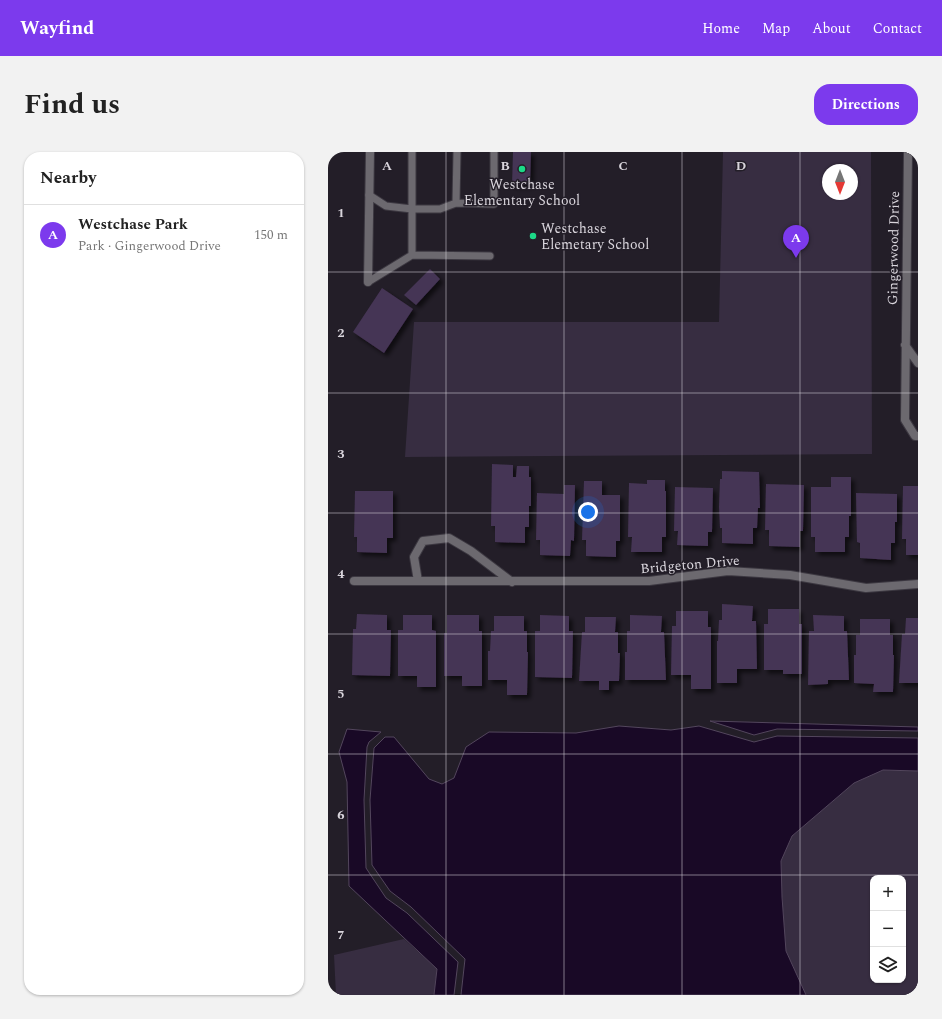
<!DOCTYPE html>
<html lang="en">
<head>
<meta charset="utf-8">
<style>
	body { margin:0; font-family:Spectral,serif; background:#f2f2f2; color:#222 }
	.controls { position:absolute; right:12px; bottom:12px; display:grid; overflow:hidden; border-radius:8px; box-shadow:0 1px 3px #0004 }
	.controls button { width:36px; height:36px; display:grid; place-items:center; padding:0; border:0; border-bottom:1px solid #e0e0e0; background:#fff; color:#222; font:20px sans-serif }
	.compass { position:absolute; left:494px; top:12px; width:36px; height:36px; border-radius:50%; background:#fff; box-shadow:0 1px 3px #0004; rotate:180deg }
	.you { position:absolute; left:260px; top:360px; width:14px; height:14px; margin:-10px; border:3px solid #fff; border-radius:50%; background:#1a73e8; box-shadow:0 0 0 6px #1a73e833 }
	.badge { display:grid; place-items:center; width:26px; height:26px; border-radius:50%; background:#7c3aed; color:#fff; font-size:13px; font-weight:700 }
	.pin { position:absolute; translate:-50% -33px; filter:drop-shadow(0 1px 2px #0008) }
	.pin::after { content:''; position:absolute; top:21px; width:14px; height:12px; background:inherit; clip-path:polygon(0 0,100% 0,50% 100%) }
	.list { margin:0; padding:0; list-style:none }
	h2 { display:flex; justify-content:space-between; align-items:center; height:52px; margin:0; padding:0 16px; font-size:17px }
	h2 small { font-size:13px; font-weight:400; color:#767676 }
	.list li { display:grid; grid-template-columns:26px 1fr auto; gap:12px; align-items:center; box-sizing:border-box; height:60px; padding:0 16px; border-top:1px solid #e0e0e0 }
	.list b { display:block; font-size:15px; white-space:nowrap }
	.list p { margin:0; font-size:13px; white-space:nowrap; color:#767676 }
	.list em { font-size:13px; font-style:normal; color:#767676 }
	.icon { flex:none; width:22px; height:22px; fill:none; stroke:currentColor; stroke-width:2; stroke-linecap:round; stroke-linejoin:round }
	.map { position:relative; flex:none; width:590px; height:843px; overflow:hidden; border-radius:16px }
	header { display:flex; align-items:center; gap:24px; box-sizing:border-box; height:56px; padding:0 20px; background:#7c3aed; color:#fff }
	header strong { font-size:19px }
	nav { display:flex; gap:22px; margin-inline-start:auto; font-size:14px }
	.intro { display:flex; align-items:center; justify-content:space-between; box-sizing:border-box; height:96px; padding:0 24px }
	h1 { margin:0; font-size:28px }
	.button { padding:10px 18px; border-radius:16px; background:#7c3aed; color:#fff; font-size:14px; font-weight:700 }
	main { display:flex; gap:24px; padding:0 24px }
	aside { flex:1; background:#fff; border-radius:16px; box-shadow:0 1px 3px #0004 }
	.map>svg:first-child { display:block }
	.green { fill:#372d41; fill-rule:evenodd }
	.water { fill:#190926; stroke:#53465d }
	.building { fill:#453454; filter:url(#shadow) }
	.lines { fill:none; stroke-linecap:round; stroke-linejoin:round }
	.service-casing { stroke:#3c3841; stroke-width:9 }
	.minor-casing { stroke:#3c3841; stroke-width:10 }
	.service { stroke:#6c696f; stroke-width:7 }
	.minor { stroke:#6c696f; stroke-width:8 }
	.grid { fill:none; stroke:#d9d5dc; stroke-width:1; stroke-opacity:0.55 }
	.poi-dot { fill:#1cd988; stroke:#231e28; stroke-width:1.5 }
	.labels { text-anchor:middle; stroke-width:3; stroke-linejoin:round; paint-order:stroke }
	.poi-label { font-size:14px; fill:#d9d5dc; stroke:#231e28 }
	.street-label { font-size:14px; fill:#d9d5dc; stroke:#231e28 }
	.grid-label { font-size:13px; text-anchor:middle; font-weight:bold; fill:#d9d5dc; stroke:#231e28; stroke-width:3; stroke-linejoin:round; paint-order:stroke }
</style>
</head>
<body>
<header>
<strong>Wayfind</strong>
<nav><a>Home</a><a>Map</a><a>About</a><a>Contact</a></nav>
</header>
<div class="intro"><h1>Find us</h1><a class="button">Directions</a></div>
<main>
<aside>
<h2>Nearby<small></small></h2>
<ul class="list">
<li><span class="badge">A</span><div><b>Westchase Park</b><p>Park · Gingerwood Drive</p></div><em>150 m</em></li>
</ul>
</aside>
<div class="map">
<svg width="590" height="843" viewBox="0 0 590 843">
	<defs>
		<filter id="shadow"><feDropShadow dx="3.5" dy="3.5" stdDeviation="2" flood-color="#0009"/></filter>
	</defs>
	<rect width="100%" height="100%" fill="#231e28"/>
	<path class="green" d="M 395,0 L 543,0 L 544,302 L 77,305 L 86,170 L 391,170 ZM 500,18 L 524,18 L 524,42 L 500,42 Z
		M 555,618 L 590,619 L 590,843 L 478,843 L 458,799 L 454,745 L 453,709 L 464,684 L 526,631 ZM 545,726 L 575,726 L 575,828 L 545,828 Z
		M 76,787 L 109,817 L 106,843 L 8,843 L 6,803 Z"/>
	<path class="water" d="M 382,569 L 590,575 L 590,579 L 449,577 L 426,583 Z
		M 291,574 L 343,578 L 371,574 L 426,590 L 449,584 L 590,586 L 590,619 L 555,618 L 526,631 L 464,684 L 453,709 L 454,745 L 458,799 L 478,843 L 133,843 L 137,807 L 83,755 L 62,739 L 44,713 L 42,648 L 46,596 L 57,585 L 66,585 L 101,627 L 114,632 L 126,626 L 138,595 L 161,580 L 248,581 Z
		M 19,577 L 53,580 L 41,590 L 39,595 L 36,648 L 38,716 L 58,746 L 79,761 L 130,810 L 126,843 L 106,843 L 109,817 L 21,734 L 19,630 L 11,600 Z"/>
	<path class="building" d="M 185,0 L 203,0 L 202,33 L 184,33 Z
		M 102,117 L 112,127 L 88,153 L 76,143 Z
		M 54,136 L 85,157 L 56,201 L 25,180 Z
		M 164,312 L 185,313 L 185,325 L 188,325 L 189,314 L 201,314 L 201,325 L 203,325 L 203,354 L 201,354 L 201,375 L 197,375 L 197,391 L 167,390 L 167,374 L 163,374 Z
		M 394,319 L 431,320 L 432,356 L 430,356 L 429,376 L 425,376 L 425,392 L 394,391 L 394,376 L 392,376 L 391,355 L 392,327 L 394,327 Z
		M 503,325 L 523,325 L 523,364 L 521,364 L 521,385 L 517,385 L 517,400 L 487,400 L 487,385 L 483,385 L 483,335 L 503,335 Z
		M 319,328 L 337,328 L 337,339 L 338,339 L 338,385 L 334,385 L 334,400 L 303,400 L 304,385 L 300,385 L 301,331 L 319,332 Z
		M 256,329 L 274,329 L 274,343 L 292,343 L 292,389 L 288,389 L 288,405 L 258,404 L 258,388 L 254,388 Z
		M 438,332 L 476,333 L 475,379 L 472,379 L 472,395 L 441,394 L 441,378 L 437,378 Z
		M 236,333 L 247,333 L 246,389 L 243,388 L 242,404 L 212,403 L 212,388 L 208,388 L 209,341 L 236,342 Z
		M 575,334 L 590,334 L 590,403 L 578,403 L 578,387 L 574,387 Z
		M 347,335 L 385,336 L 384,380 L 380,380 L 380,394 L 349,393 L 350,379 L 346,379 Z
		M 27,339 L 65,339 L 65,386 L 59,386 L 59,401 L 29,400 L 29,385 L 26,385 Z
		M 528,341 L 569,342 L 569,370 L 567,370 L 567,391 L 563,391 L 563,408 L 532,406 L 532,391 L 529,390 Z
		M 394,452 L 425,454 L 424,469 L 428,469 L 429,517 L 409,517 L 409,531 L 389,531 L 389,489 L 390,489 L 391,468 L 394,468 Z
		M 440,457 L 471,457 L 471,472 L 474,472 L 474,522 L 455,522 L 455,518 L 436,518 L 436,472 L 440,472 Z
		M 348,459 L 380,459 L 380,475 L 383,475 L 383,537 L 363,537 L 363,523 L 343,523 L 344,474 L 348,474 Z
		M 29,462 L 59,463 L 59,478 L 63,478 L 62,524 L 24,523 L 25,477 L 28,477 Z
		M 75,463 L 104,463 L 104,478 L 108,479 L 108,535 L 89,535 L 89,524 L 70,524 L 70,478 L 75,478 Z
		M 119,463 L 151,463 L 151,479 L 154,479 L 154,534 L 134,534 L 134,524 L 116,524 L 116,481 L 119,481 Z
		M 212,463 L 241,464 L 241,479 L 245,479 L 244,526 L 207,525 L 207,479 L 212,479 Z
		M 302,463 L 334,464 L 333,480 L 336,480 L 338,528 L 297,528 L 297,500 L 299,500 L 299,479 L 302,479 Z
		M 485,463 L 516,464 L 516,479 L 519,479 L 521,528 L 500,528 L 500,532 L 480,533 L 481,479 L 486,479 Z
		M 166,464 L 196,464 L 196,479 L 199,479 L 199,500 L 200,500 L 199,543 L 179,543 L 179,528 L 160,528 L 160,499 L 162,499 L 163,479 L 166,479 Z
		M 257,465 L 288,465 L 287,480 L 290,480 L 290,501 L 292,501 L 291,529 L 281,529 L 281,538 L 271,538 L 271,529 L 251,529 L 254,480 L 257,480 Z
		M 578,466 L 590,466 L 590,531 L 571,531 L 574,482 L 577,482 Z
		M 532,467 L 562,467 L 562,483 L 565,483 L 565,503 L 566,503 L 565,540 L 545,540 L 546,532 L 526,531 L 526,503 L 528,503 L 528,483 L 532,483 Z"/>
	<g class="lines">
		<g class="service-casing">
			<path id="service" d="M 84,0 L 84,57 L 112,57 L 128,51 L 129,0
				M 128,51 L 166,52 L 166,0
				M 84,103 L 162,104
				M 40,130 L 84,103 L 84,57 L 58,54 L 41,43"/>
		</g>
		<g class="minor-casing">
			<path id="minor" d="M 580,0 L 577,268 L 587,284 L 590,284
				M 40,130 L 42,0
				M 577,193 L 590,211
				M 26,429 L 321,429 L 400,419 L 462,423 L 538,436 L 590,432
				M 90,429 L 86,405 L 95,389 L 121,386 L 143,399 L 184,430"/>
		</g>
		<use href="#service" class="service"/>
		<use href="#minor" class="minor"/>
	</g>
	<path class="grid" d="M 118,0 L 118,843M 236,0 L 236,843M 354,0 L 354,843M 472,0 L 472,843M 0,120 L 590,120M 0,241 L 590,241M 0,361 L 590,361M 0,482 L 590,482M 0,602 L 590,602M 0,723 L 590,723"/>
	<g class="poi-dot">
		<circle cx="194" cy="17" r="4"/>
		<circle cx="205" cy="84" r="4"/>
	</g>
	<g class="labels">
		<g class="poi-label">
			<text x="194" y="37">Westchase<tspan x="194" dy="16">Elementary School</tspan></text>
			<text x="213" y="81" text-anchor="start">Westchase<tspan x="213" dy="16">Elemetary School</tspan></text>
		</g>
		<g class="street-label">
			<text transform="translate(565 96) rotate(-89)" y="5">Gingerwood Drive</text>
			<text transform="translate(362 412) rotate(-5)" y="5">Bridgeton Drive</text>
		</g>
	</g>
	<g class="grid-label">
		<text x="59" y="18">A</text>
		<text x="177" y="18">B</text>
		<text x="295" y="18">C</text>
		<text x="413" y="18">D</text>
		<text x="13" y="65">1</text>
		<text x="13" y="185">2</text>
		<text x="13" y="306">3</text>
		<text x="13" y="426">4</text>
		<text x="13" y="546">5</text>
		<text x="13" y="667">6</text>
		<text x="13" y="787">7</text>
	</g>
</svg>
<div class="controls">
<button>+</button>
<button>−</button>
<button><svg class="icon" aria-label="layers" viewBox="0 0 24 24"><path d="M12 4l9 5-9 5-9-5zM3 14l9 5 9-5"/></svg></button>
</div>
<svg class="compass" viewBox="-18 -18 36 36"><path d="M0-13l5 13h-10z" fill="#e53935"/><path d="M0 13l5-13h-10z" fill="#767676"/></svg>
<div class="you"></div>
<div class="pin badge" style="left:468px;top:106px">A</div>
</div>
</main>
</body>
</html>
